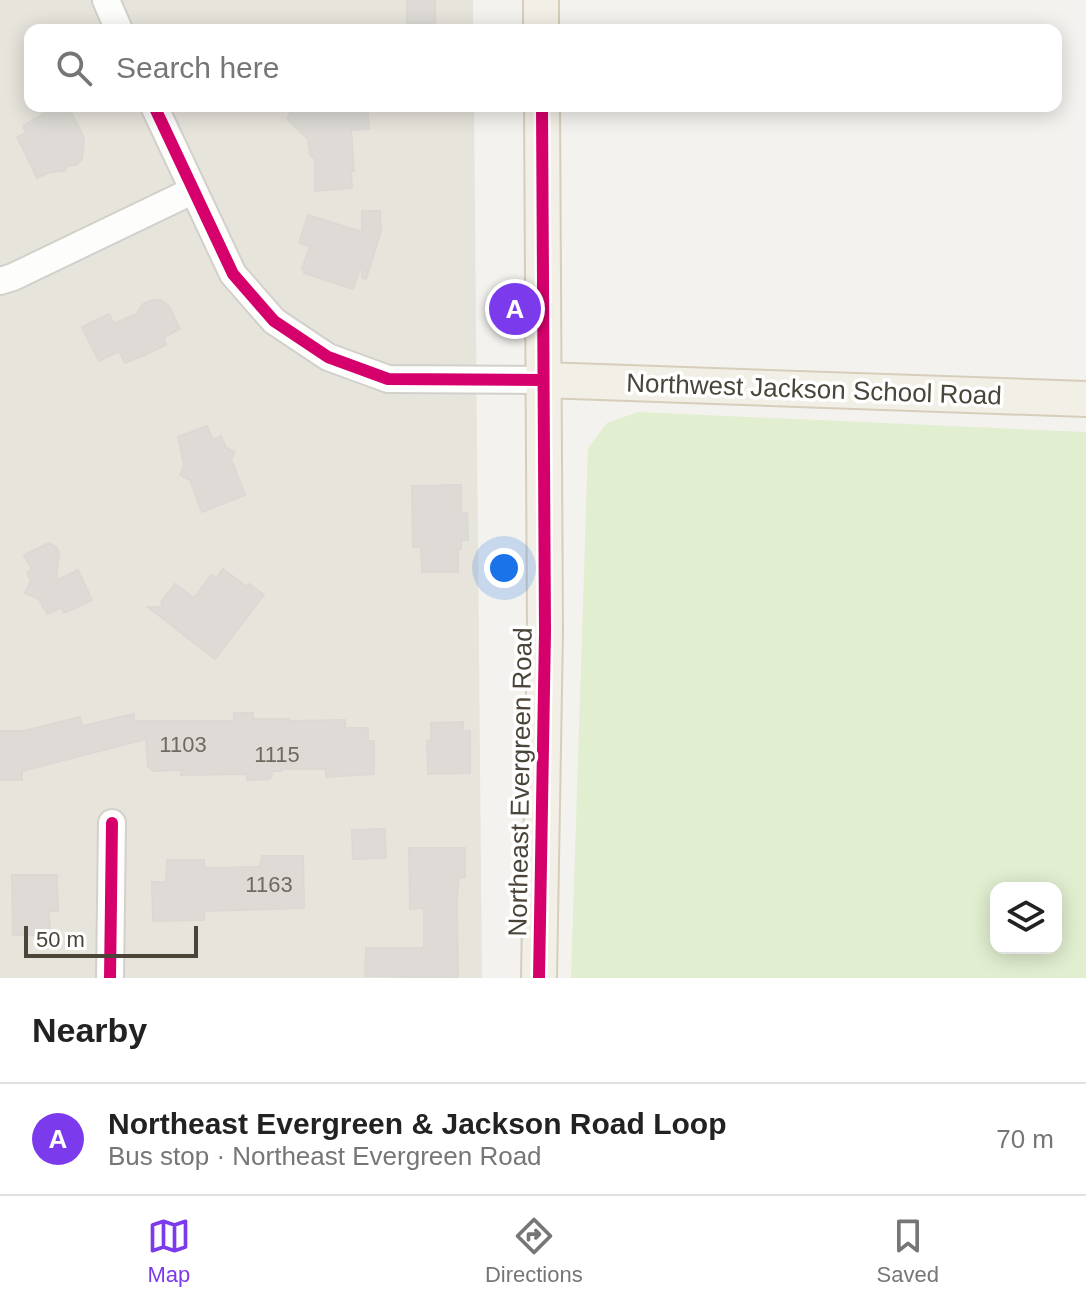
<!DOCTYPE html>
<html lang="en">
<head>
<meta charset="utf-8">
<style>
	body { margin:0; font-family:Helvetica,sans-serif; background:#f2f2f2; color:#222 }
	.controls { position:absolute; right:24px; bottom:24px; display:grid; overflow:hidden; border-radius:16px; box-shadow:0 4px 20px #0003 }
	.controls button { width:72px; height:72px; display:grid; place-items:center; padding:0; border:0; border-bottom:2px solid #e0e0e0; background:#fff; color:#222; font:40px sans-serif }
	.scale { position:absolute; left:24px; bottom:20px; width:174px; box-sizing:border-box; padding-left:8px; border:4px solid #4b4439; border-top:0; font-size:22px; line-height:28px; white-space:nowrap; color:#4b4439; -webkit-text-stroke:6px #fff; paint-order:stroke }
	.you { position:absolute; left:504px; top:568px; width:28px; height:28px; margin:-20px; border:6px solid #fff; border-radius:50%; background:#1a73e8; box-shadow:0 0 0 12px #1a73e833 }
	.badge { display:grid; place-items:center; width:52px; height:52px; border-radius:50%; background:#7c3aed; color:#fff; font-size:26px; font-weight:700 }
	.pin { position:absolute; translate:-50% -50%; border:4px solid #fff; box-shadow:0 2px 8px #0006 }
	.list { margin:0; padding:0; list-style:none }
	h2 { display:flex; justify-content:space-between; align-items:center; height:104px; margin:0; padding:0 32px; font-size:34px }
	h2 small { font-size:26px; font-weight:400; color:#767676 }
	.list li { display:grid; grid-template-columns:52px 1fr auto; gap:24px; align-items:center; box-sizing:border-box; height:112px; padding:0 32px; border-top:2px solid #e0e0e0 }
	.list b { display:block; font-size:30px; white-space:nowrap }
	.list p { margin:0; font-size:26px; white-space:nowrap; color:#767676 }
	.list em { font-size:26px; font-style:normal; color:#767676 }
	.icon { flex:none; width:44px; height:44px; fill:none; stroke:currentColor; stroke-width:2; stroke-linecap:round; stroke-linejoin:round }
	.map { position:relative; flex:none; width:1086px; height:978px; overflow:hidden }
	.search { position:absolute; background:#fff; box-shadow:0 4px 20px #0003; left:24px; right:24px; top:24px; height:88px; display:flex; align-items:center; gap:20px; box-sizing:border-box; padding:0 28px; border-radius:16px; color:#767676; font-size:30px }
	.sheet { height:216px; background:#fff }
	nav { display:flex; justify-content:space-around; align-items:center; box-sizing:border-box; height:112px; border-top:2px solid #e0e0e0; background:#fff; font-size:22px; color:#767676 }
	nav a { display:grid; justify-items:center; gap:4px }
	nav .on { color:#7c3aed }
	.map>svg:first-child { display:block }
	.residential { fill:#e7e4dc }
	.green { fill:#e1eecf; fill-rule:evenodd }
	.building { fill:#dedbd6; stroke:#dcd9d4; stroke-width:2 }
	.lines { fill:none; stroke-linecap:round; stroke-linejoin:round }
	.minor-casing { stroke:#d2d0cb; stroke-width:30 }
	.major-casing { stroke:#d6cebb; stroke-width:38 }
	.minor { stroke:#fdfdfc; stroke-width:26 }
	.major { stroke:#f2efe6; stroke-width:34 }
	.cycleway-casing { stroke:#fff; stroke-width:17 }
	.cycleway { stroke:#d6006c; stroke-width:12 }
	.labels { text-anchor:middle; stroke-width:7; stroke-linejoin:round; paint-order:stroke }
	.number-label { font-size:22px; fill:#706a61 }
	.street-label { font-size:26px; fill:#4b4439; stroke:#fff }
</style>
</head>
<body>
<div class="map">
<svg width="1086" height="978" viewBox="0 0 1086 978">
	<rect width="100%" height="100%" fill="#f4f2ee"/>
	<path class="residential" d="M 0,0 L 473,0 L 473,30 L 30,30 L 30,106 L 474,106 L 482,978 L 0,978 Z"/>
	<path class="green" d="M 638,412 L 1086,432 L 1086,978 L 571,978 L 588,448 L 607,423 ZM 996,888 L 1056,888 L 1056,948 L 996,948 Z"/>
	<path class="building" d="M 407,0 L 435,0 L 435,24 L 407,24 Z
		M 57,106 L 68,106 L 82,134 L 84,139 L 82,159 L 76,165 L 68,165 L 64,171 L 50,172 L 37,178 L 17,137 L 26,133 L 23,126 Z
		M 294,106 L 367,106 L 369,129 L 351,130 L 354,171 L 351,171 L 352,188 L 315,191 L 315,159 L 310,155 L 308,139 L 287,119 Z
		M 362,211 L 380,211 L 381,231 L 366,279 L 362,278 L 362,263 L 353,289 L 304,273 L 305,270 L 302,269 L 310,246 L 299,243 L 308,215 L 362,232 Z
		M 152,300 L 161,300 L 169,306 L 180,329 L 164,337 L 166,345 L 140,357 L 125,363 L 119,351 L 99,361 L 82,327 L 109,314 L 114,324 L 136,314 L 143,304 Z
		M 207,426 L 213,440 L 221,436 L 226,448 L 235,452 L 231,459 L 245,495 L 202,512 L 190,480 L 180,475 L 184,466 L 178,437 Z
		M 461,485 L 461,514 L 467,513 L 468,540 L 461,540 L 461,549 L 458,549 L 458,572 L 422,572 L 421,547 L 413,547 L 412,486 Z
		M 49,543 L 56,547 L 59,553 L 56,581 L 78,570 L 92,600 L 64,613 L 61,607 L 47,614 L 39,599 L 25,593 L 31,581 L 27,572 L 32,570 L 24,555 Z
		M 223,569 L 247,587 L 249,584 L 264,595 L 215,659 L 148,607 L 160,607 L 163,604 L 161,602 L 175,584 L 194,598 L 211,575 L 216,578 Z
		M 234,713 L 253,713 L 253,719 L 289,719 L 289,721 L 345,720 L 345,728 L 368,728 L 368,741 L 374,741 L 374,774 L 326,777 L 326,769 L 281,769 L 281,771 L 273,771 L 270,779 L 247,780 L 247,774 L 181,775 L 181,770 L 153,771 L 148,766 L 146,739 L 22,771 L 22,780 L 0,780 L 0,731 L 24,731 L 80,717 L 82,726 L 134,714 L 134,721 L 234,721 Z
		M 463,722 L 463,731 L 470,731 L 470,773 L 428,774 L 427,741 L 431,740 L 431,723 Z
		M 385,829 L 386,858 L 353,859 L 352,830 Z
		M 409,848 L 465,848 L 465,877 L 459,877 L 457,898 L 458,978 L 365,976 L 366,948 L 424,948 L 424,908 L 410,909 Z
		M 262,856 L 303,856 L 304,908 L 204,911 L 204,920 L 153,921 L 152,882 L 166,882 L 167,860 L 204,860 L 204,868 L 260,867 Z
		M 12,875 L 57,875 L 58,911 L 49,911 L 50,935 L 13,935 Z"/>
	<g class="lines">
		<g class="minor-casing">
			<path id="minor" d="M 106,0 L 119,30
				M 154,106 L 233,274 L 274,321 L 328,357 L 388,379 L 543,380
				M 0,281 L 13,277 L 192,191
				M 110,978 L 112,823"/>
		</g>
		<g class="major-casing">
			<path id="major" d="M 541,0 L 541,30
				M 543,380 L 1086,399
				M 539,978 L 545,632 L 542,106"/>
		</g>
		<use href="#minor" class="minor"/>
		<use href="#major" class="major"/>
		<g class="cycleway-casing">
			<path id="cycleway" d="M 154,106 L 233,274 L 274,321 L 328,357 L 388,379 L 543,380
				M 110,978 L 112,823
				M 539,978 L 545,632 L 542,106"/>
		</g>
		<use href="#cycleway" class="cycleway"/>
	</g>
	<g class="labels">
		<g class="number-label">
			<text x="183" y="752">1103</text>
			<text x="277" y="762">1115</text>
			<text x="269" y="892">1163</text>
		</g>
		<g class="street-label">
			<text transform="translate(814 389) rotate(2)" y="9">Northwest Jackson School Road</text>
			<text transform="translate(520 782) rotate(-89)" y="9">Northeast Evergreen Road</text>
		</g>
	</g>
</svg>
<div class="controls">
<button><svg class="icon" aria-label="layers" viewBox="0 0 24 24"><path d="M12 4l9 5-9 5-9-5zM3 14l9 5 9-5"/></svg></button>
</div>
<div class="scale">50 m</div>
<div class="you"></div>
<div class="pin badge" style="left:515px;top:309px">A</div>
<div class="search"><svg class="icon" aria-label="search" viewBox="0 0 24 24"><circle cx="10" cy="10" r="6"/><path d="M15 15l6 6"/></svg>Search here</div>
</div>
<section class="sheet">
<h2>Nearby<small></small></h2>
<ul class="list">
<li><span class="badge">A</span><div><b>Northeast Evergreen &amp; Jackson Road Loop</b><p>Bus stop · Northeast Evergreen Road</p></div><em>70 m</em></li>
</ul>
</section>
<nav>
<a class="on"><svg class="icon" aria-label="map" viewBox="0 0 24 24"><path d="M3 6l6-2 6 2 6-2v14l-6 2-6-2-6 2zM9 4v14M15 6v14"/></svg>Map</a>
<a><svg class="icon" aria-label="directions" viewBox="0 0 24 24"><path d="M12 3l9 9-9 9-9-9zM9 14v-3h6M13 9l2 2-2 2"/></svg>Directions</a>
<a><svg class="icon" aria-label="saved" viewBox="0 0 24 24"><path d="M7 4h10v16l-5-4-5 4z"/></svg>Saved</a>
</nav>
</body>
</html>
